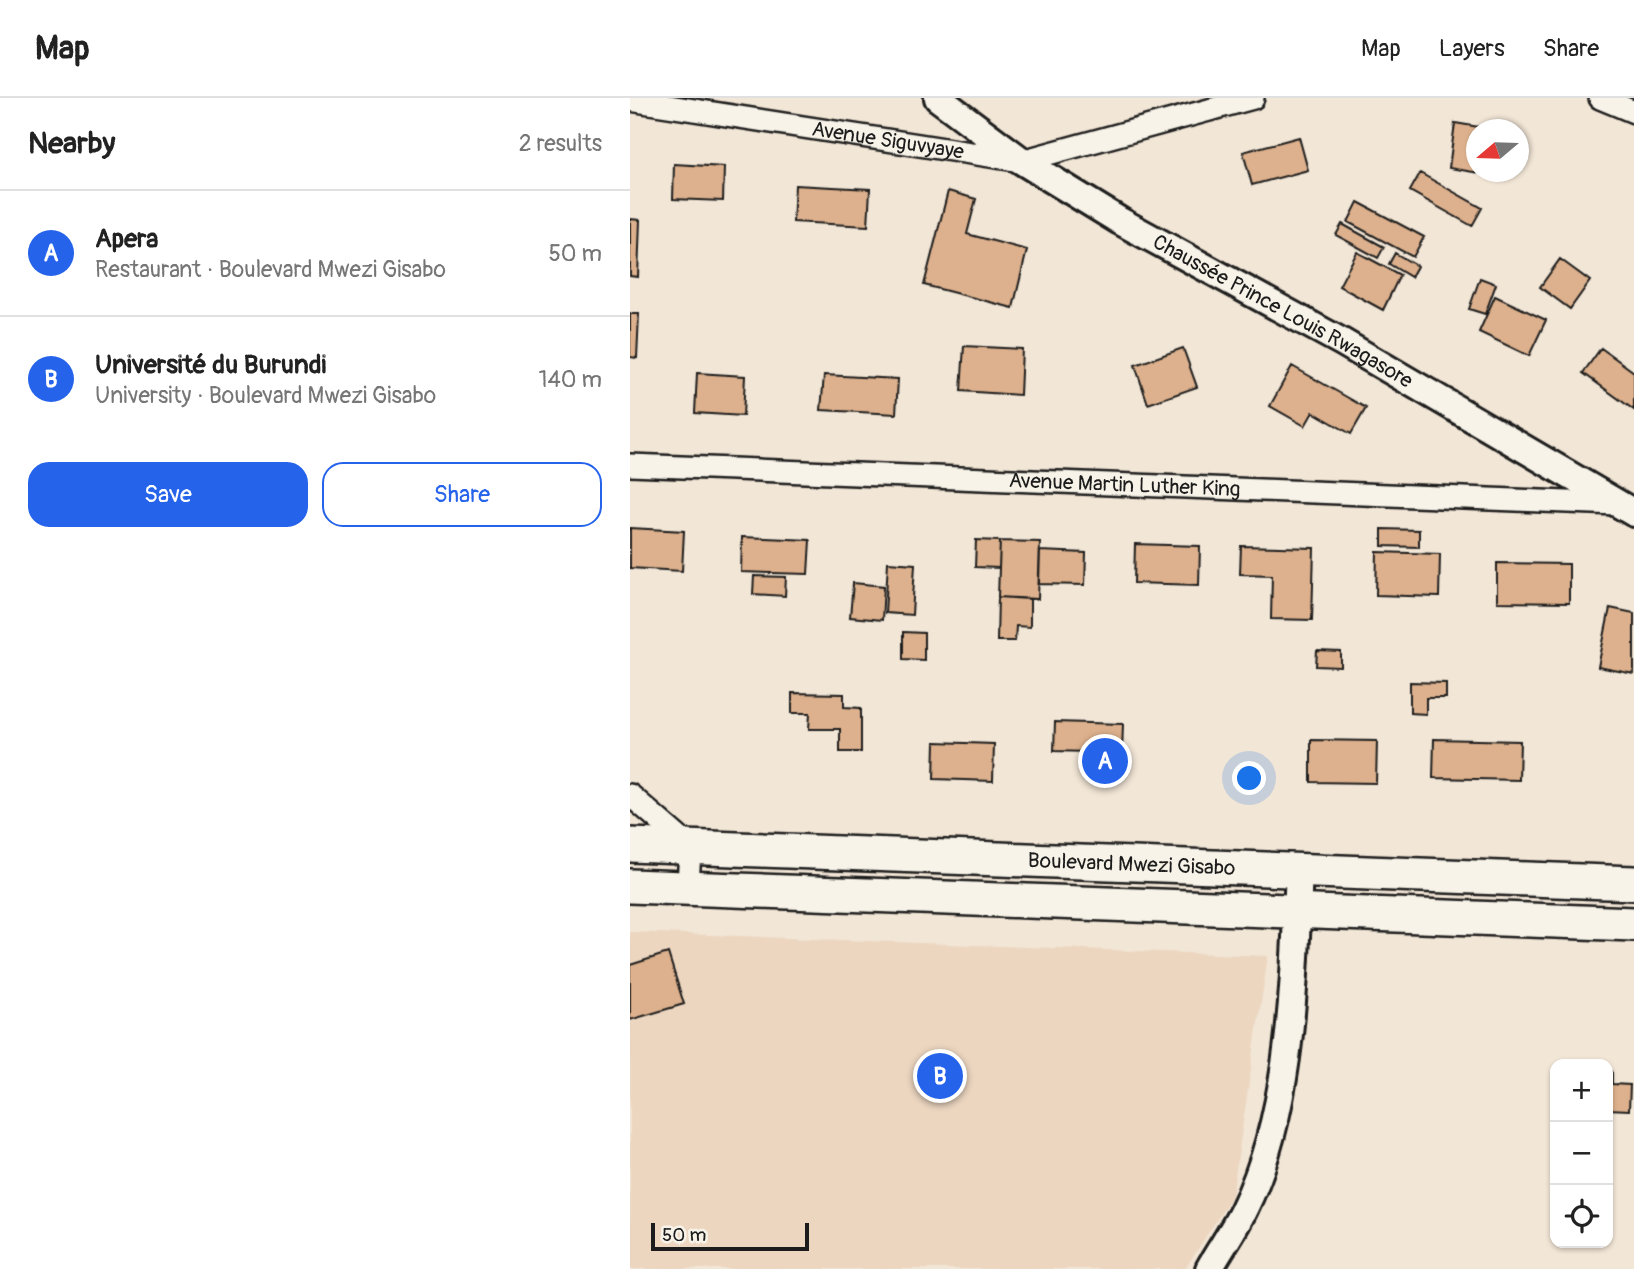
<!DOCTYPE html>
<html lang="en">
<head>
<meta charset="utf-8">
<style>
	body { margin:0; font-family:Pangolin,sans-serif; background:#f6f6f6; color:#222 }
	.controls { position:absolute; right:21px; bottom:21px; display:grid; overflow:hidden; border-radius:14px; box-shadow:0 2px 5px #0004 }
	.controls button { width:63px; height:63px; display:grid; place-items:center; padding:0; border:0; border-bottom:2px solid #e0e0e0; background:#fff; color:#222; font:35px sans-serif }
	.compass { position:absolute; left:836px; top:21px; width:63px; height:63px; border-radius:50%; background:#fff; box-shadow:0 2px 5px #0004; rotate:251deg }
	.scale { position:absolute; left:21px; bottom:18px; width:158px; box-sizing:border-box; padding-left:7px; border:4px solid #1c1c1c; border-top:0; font-size:19px; line-height:24px; white-space:nowrap; color:#1c1c1c; -webkit-text-stroke:5px #f7f3e8; paint-order:stroke }
	.you { position:absolute; left:620px; top:681px; width:24px; height:24px; margin:-18px; border:5px solid #fff; border-radius:50%; background:#1a73e8; box-shadow:0 0 0 10px #1a73e833 }
	.badge { display:grid; place-items:center; width:46px; height:46px; border-radius:50%; background:#2563eb; color:#fff; font-size:23px; font-weight:700 }
	.pin { position:absolute; translate:-50% -50%; border:4px solid #fff; box-shadow:0 2px 7px #0006 }
	.list { margin:0; padding:0; list-style:none }
	h2 { display:flex; justify-content:space-between; align-items:center; height:91px; margin:0; padding:0 28px; font-size:30px }
	h2 small { font-size:23px; font-weight:400; color:#767676 }
	.list li { display:grid; grid-template-columns:46px 1fr auto; gap:21px; align-items:center; box-sizing:border-box; height:126px; padding:0 28px; border-top:2px solid #e0e0e0 }
	.list b { display:block; font-size:26px; white-space:nowrap }
	.list p { margin:0; font-size:23px; white-space:nowrap; color:#767676 }
	.list em { font-size:23px; font-style:normal; color:#767676 }
	.actions { display:flex; gap:14px; padding:21px 28px }
	.actions a { flex:1; padding:16px 0; border:2px solid #2563eb; border-radius:21px; text-align:center; font-size:24px; color:#2563eb }
	.actions .main { background:#2563eb; color:#fff }
	.icon { flex:none; width:38px; height:38px; fill:none; stroke:currentColor; stroke-width:2; stroke-linecap:round; stroke-linejoin:round }
	.map { position:relative; flex:none; width:1004px; height:1171px; overflow:hidden }
	header { display:flex; align-items:center; gap:42px; box-sizing:border-box; height:98px; padding:0 35px; background:#fff; border-bottom:2px solid #e0e0e0 }
	header strong { font-size:33px }
	nav { display:flex; gap:38px; margin-inline-start:auto; font-size:24px }
	main { display:flex }
	aside { flex:1; background:#fff }
	.map>svg:first-child { display:block }
	.built { fill:#ecd6c0 }
	.building { fill:#ddb18d; stroke:#1c1c1c; stroke-width:2 }
	.lines { fill:none; stroke-linecap:round; stroke-linejoin:round }
	.minor-casing { stroke:#1c1c1c; stroke-width:26 }
	.tertiary-casing { stroke:#1c1c1c; stroke-width:32 }
	.primary-casing { stroke:#1c1c1c; stroke-width:38 }
	.minor { stroke:#f7f3e8; stroke-width:21 }
	.tertiary { stroke:#f7f3e8; stroke-width:26 }
	.primary { stroke:#f7f3e8; stroke-width:33 }
	.labels { text-anchor:middle; stroke-width:7; stroke-linejoin:round; paint-order:stroke }
	.street-label { font-size:21px; fill:#1c1c1c; stroke:#f7f3e8 }
</style>
</head>
<body>
<header>
<strong>Map</strong>
<nav><a>Map</a><a>Layers</a><a>Share</a></nav>
</header>
<main>
<aside>
<h2>Nearby<small>2 results</small></h2>
<ul class="list">
<li><span class="badge">A</span><div><b>Apera</b><p>Restaurant · Boulevard Mwezi Gisabo</p></div><em>50 m</em></li>
<li><span class="badge">B</span><div><b>Université du Burundi</b><p>University · Boulevard Mwezi Gisabo</p></div><em>140 m</em></li>
</ul>
<div class="actions"><a class="main">Save</a><a>Share</a></div>
</aside>
<div class="map">
<svg width="1004" height="1171" viewBox="0 0 1004 1171">
	<rect width="100%" height="100%" fill="#f2e6d6"/>
	<filter id="ink" filterUnits="userSpaceOnUse"><feTurbulence type="fractalNoise" baseFrequency=".0143" numOctaves="2"/><feDisplacementMap in="SourceGraphic" scale="14" xChannelSelector="R" yChannelSelector="G"/><feConvolveMatrix kernelMatrix="1 2 1 2 8 2 1 2 1" color-interpolation-filters="sRGB"/></filter>
	<g filter="url(#ink)">
		<path class="built" d="M 0,834 L 638,858 L 602,1098 L 555,1171 L 0,1171 Z"/>
		<path class="building" d="M 825,25 L 867,32 L 846,32 L 846,74 L 875,74 L 874,79 L 819,70 Z
			M 669,39 L 678,72 L 622,87 L 613,54 Z
			M 44,66 L 94,69 L 93,103 L 43,101 Z
			M 790,75 L 852,110 L 842,128 L 780,93 Z
			M 165,87 L 240,91 L 238,128 L 163,124 Z
			M 318,93 L 346,101 L 337,136 L 397,152 L 383,210 L 294,187 Z
			M 728,104 L 794,139 L 783,159 L 718,124 Z
			M 0,121 L 10,122 L 8,179 L 0,178 Z
			M 712,126 L 754,149 L 748,160 L 706,137 Z
			M 727,154 L 770,177 L 753,212 L 709,188 Z
			M 765,155 L 787,168 L 781,179 L 759,166 Z
			M 930,161 L 960,183 L 940,211 L 910,189 Z
			M 850,180 L 866,186 L 855,216 L 839,211 Z
			M 865,198 L 916,222 L 899,258 L 849,234 Z
			M 0,216 L 9,216 L 7,260 L 0,259 Z
			M 334,248 L 392,251 L 390,297 L 331,293 Z
			M 553,250 L 567,289 L 518,306 L 505,267 Z
			M 971,250 L 1004,274 L 1004,312 L 953,275 Z
			M 662,268 L 736,310 L 721,336 L 683,314 L 675,328 L 640,308 Z
			M 67,275 L 115,278 L 113,318 L 65,315 Z
			M 194,277 L 268,281 L 266,316 L 191,312 Z
			M 0,430 L 54,433 L 52,473 L 0,470 Z
			M 752,431 L 789,432 L 789,449 L 752,448 Z
			M 112,439 L 180,442 L 178,476 L 111,474 Z
			M 346,442 L 370,443 L 369,470 L 345,469 Z
			M 370,443 L 410,444 L 408,501 L 368,499 Z
			M 505,446 L 570,448 L 569,487 L 504,485 Z
			M 611,448 L 684,450 L 682,522 L 641,521 L 642,477 L 610,476 Z
			M 410,453 L 456,455 L 455,487 L 409,486 Z
			M 747,454 L 810,456 L 809,499 L 746,497 Z
			M 258,464 L 285,466 L 282,517 L 255,515 Z
			M 867,465 L 939,466 L 939,505 L 867,504 Z
			M 124,478 L 156,479 L 155,498 L 123,496 Z
			M 223,485 L 254,488 L 252,522 L 220,519 Z
			M 368,499 L 400,501 L 400,529 L 386,528 L 385,543 L 367,543 Z
			M 980,510 L 1004,515 L 1004,576 L 968,569 Z
			M 273,534 L 294,535 L 294,562 L 273,561 Z
			M 687,553 L 711,554 L 711,569 L 686,568 Z
			M 780,584 L 816,585 L 816,600 L 796,600 L 796,616 L 780,615 Z
			M 162,595 L 214,596 L 214,609 L 231,610 L 231,654 L 210,654 L 210,631 L 179,631 L 180,615 L 162,615 Z
			M 425,624 L 493,626 L 492,655 L 424,653 Z
			M 804,641 L 890,643 L 889,682 L 803,680 Z
			M 681,642 L 747,643 L 746,685 L 681,684 Z
			M 305,644 L 364,646 L 363,683 L 304,681 Z
			M 38,855 L 54,906 L 0,922 L 0,867 Z
			M 978,972 L 982,973 L 982,986 L 1000,987 L 999,1012 L 978,1011 Z"/>
		<g class="lines">
			<g class="minor-casing">
				<g id="minor">
					<path d="M 970,0 L 1004,14"/>
					<path id="s1" d="M 0,2 L 392,63 L 623,0"/>
					<path id="s2" d="M 0,367 L 988,406"/>
					<path d="M 0,697 L 60,749 L 58,790"/>
				</g>
			</g>
			<g class="tertiary-casing">
				<g id="tertiary">
					<path id="s3" d="M 308,0 L 392,63 L 490,123 L 712,244 L 1004,415"/>
					<path d="M 579,1171 C 590,1151 604,1132 614,1111 C 663,1011 664,880 669,771"/>
				</g>
			</g>
			<g class="primary-casing">
				<g id="primary">
					<path id="s4" d="M 0,747 L 1004,785"/>
					<path d="M 0,788 L 1004,826"/>
				</g>
			</g>
			<use href="#minor" class="minor"/>
			<use href="#tertiary" class="tertiary"/>
			<use href="#primary" class="primary"/>
		</g>
	</g>
	<g class="labels">
		<g class="street-label">
			<text dy="7" stroke="none"><textPath href="#s1" startOffset="261">Avenue Siguvyaye</textPath></text>
			<text dy="7" stroke="none"><textPath href="#s3" startOffset="406">Chaussée Prince Louis Rwagasore</textPath></text>
			<text dy="7" stroke="none"><textPath href="#s2" startOffset="495">Avenue Martin Luther King</textPath></text>
			<text dy="7" stroke="none"><textPath href="#s4" startOffset="502">Boulevard Mwezi Gisabo</textPath></text>
		</g>
	</g>
</svg>
<div class="controls">
<button>+</button>
<button>−</button>
<button><svg class="icon" aria-label="locate" viewBox="0 0 24 24"><circle cx="12" cy="12" r="6"/><path d="M12 2v4M12 18v4M2 12h4M18 12h4"/></svg></button>
</div>
<svg class="compass" viewBox="-18 -18 36 36"><path d="M0-13l5 13h-10z" fill="#e53935"/><path d="M0 13l5-13h-10z" fill="#767676"/></svg>
<div class="scale">50 m</div>
<div class="you"></div>
<div class="pin badge" style="left:475px;top:663px">A</div>
<div class="pin badge" style="left:310px;top:978px">B</div>
</div>
</main>
</body>
</html>
